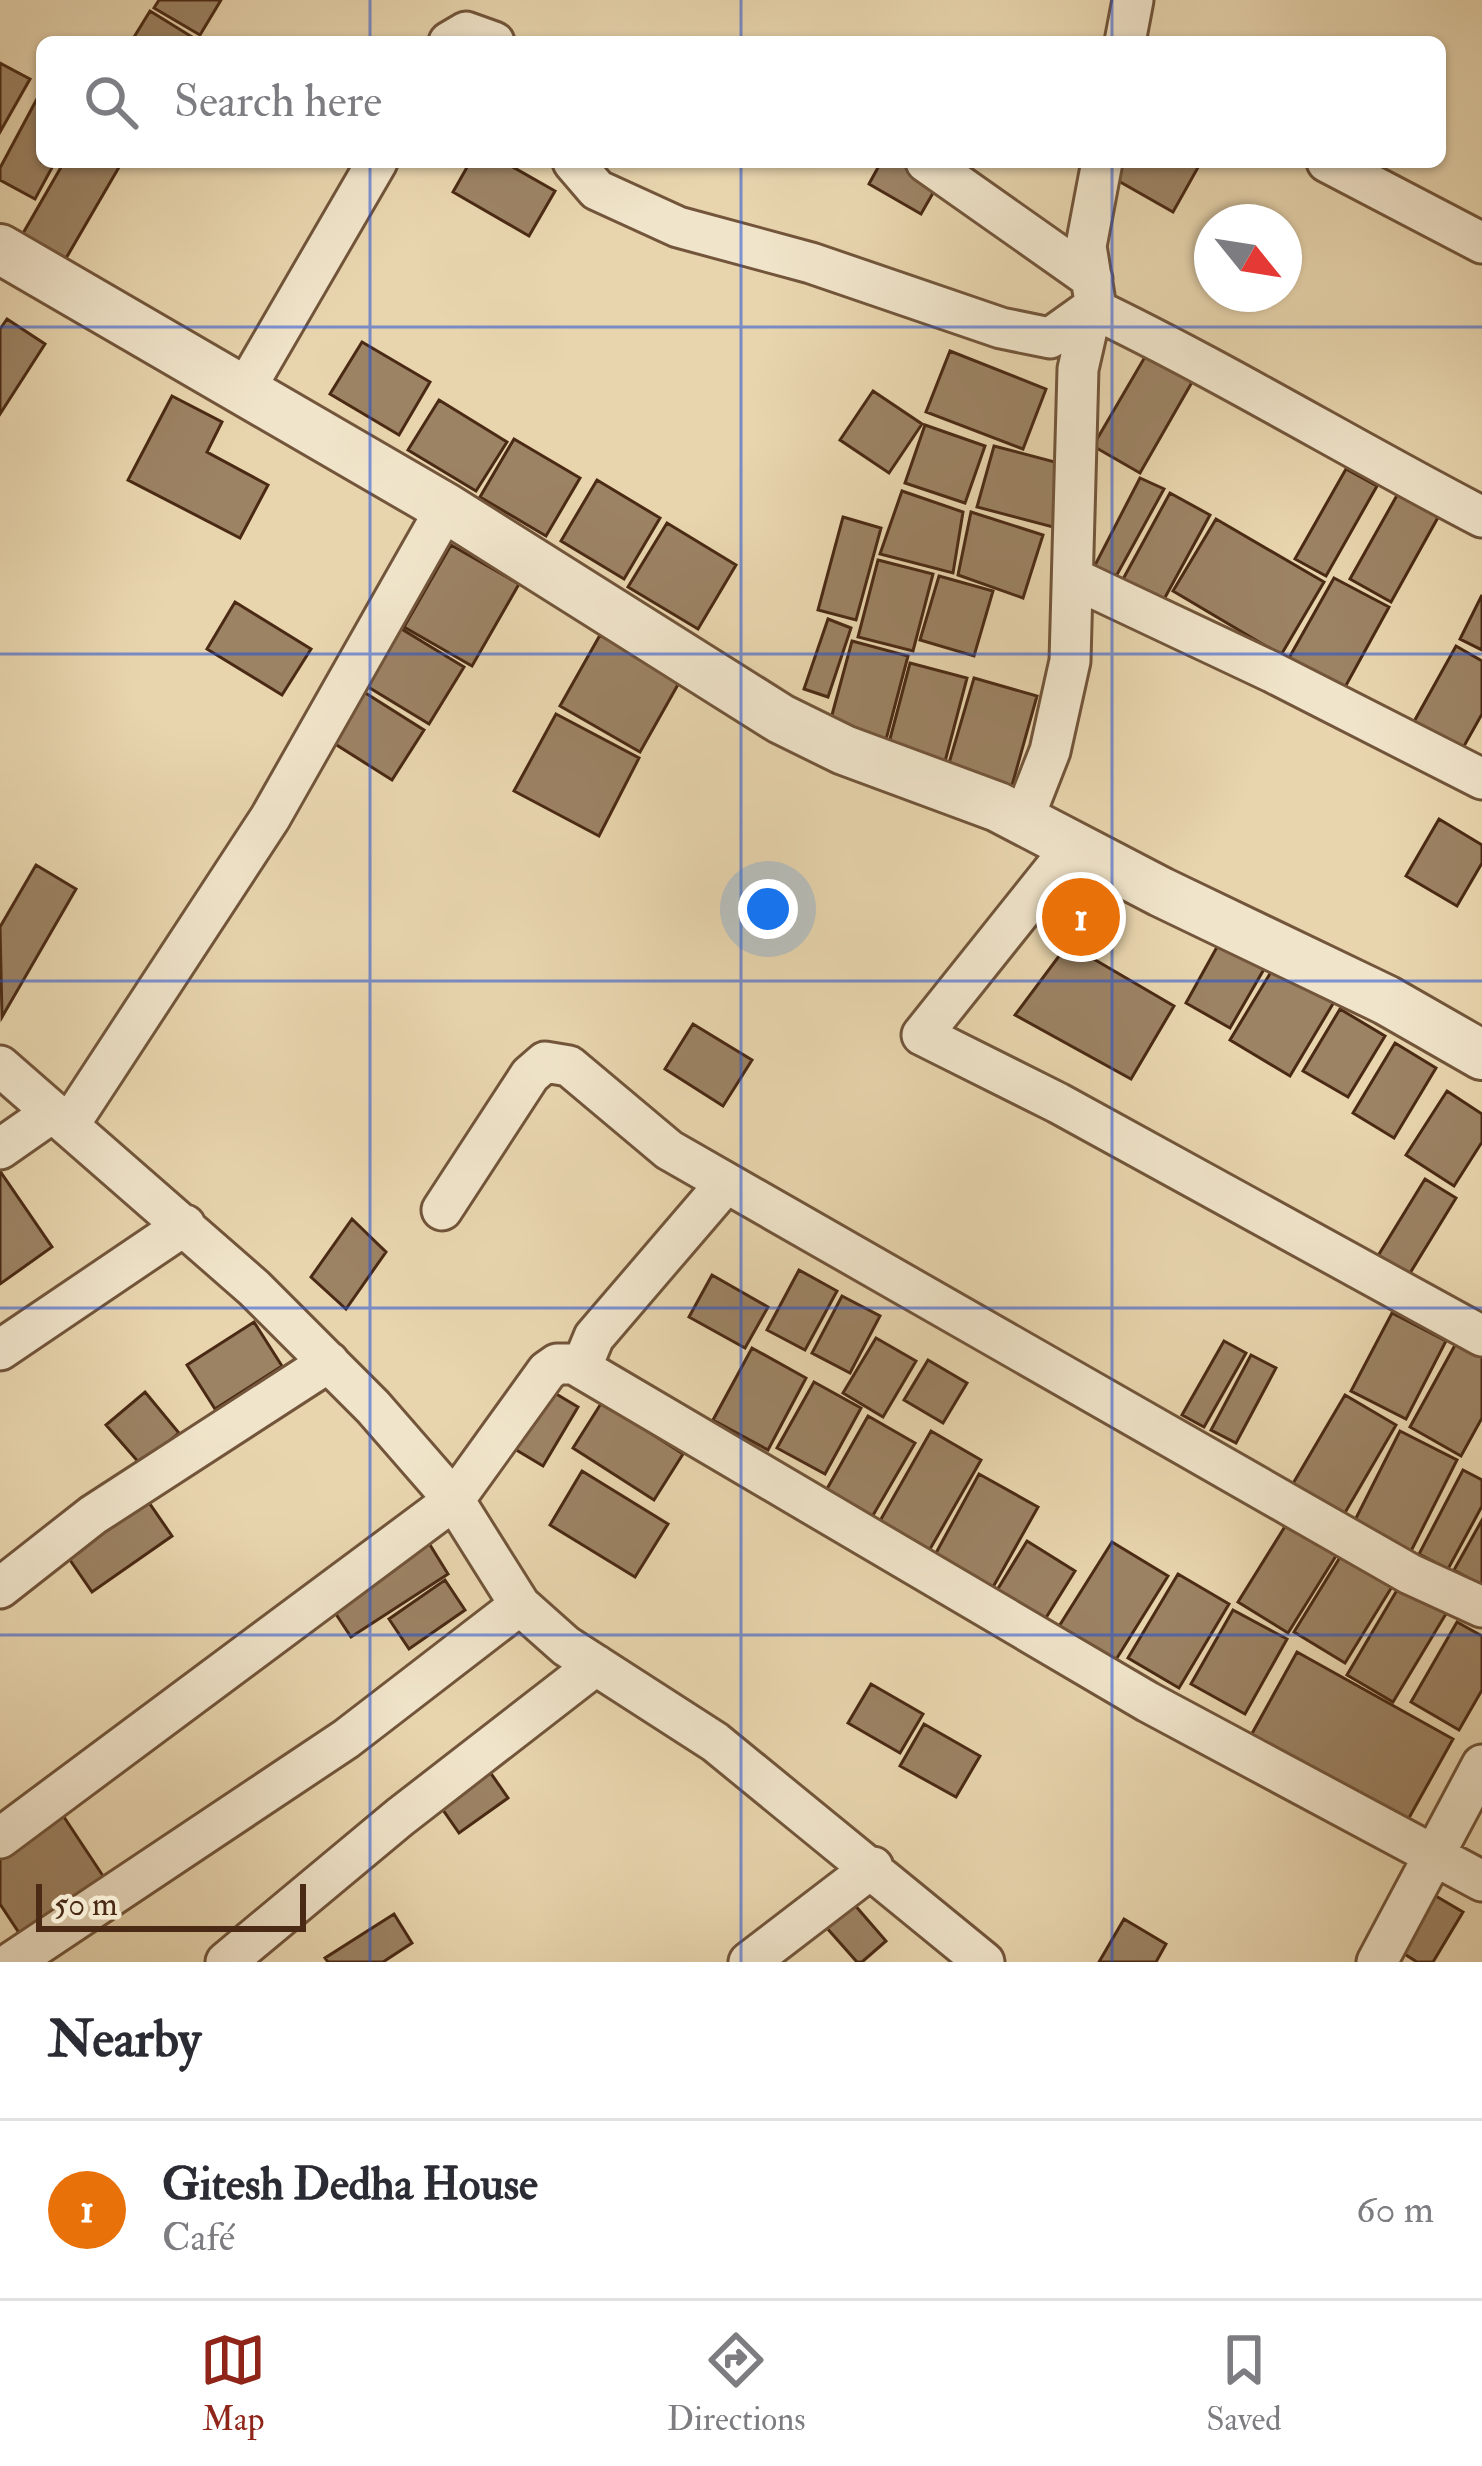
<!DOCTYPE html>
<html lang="en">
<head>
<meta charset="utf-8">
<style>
	body { margin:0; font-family:"IM FELL Double Pica",serif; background:#f7f7f7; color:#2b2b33 }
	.compass { position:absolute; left:1194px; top:204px; width:108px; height:108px; border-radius:50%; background:#fff; box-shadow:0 3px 9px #0004; rotate:120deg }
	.scale { position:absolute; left:36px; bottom:30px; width:270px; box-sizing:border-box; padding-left:12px; border:6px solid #4a2a14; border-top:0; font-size:33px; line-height:42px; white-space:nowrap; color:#4a2a14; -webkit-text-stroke:9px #f0e4ca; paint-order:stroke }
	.you { position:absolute; left:768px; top:909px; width:42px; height:42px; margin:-30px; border:9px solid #fff; border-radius:50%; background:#1a73e8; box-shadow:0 0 0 18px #1a73e833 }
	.badge { display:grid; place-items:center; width:78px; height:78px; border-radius:50%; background:#8f2418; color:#fff; font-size:39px; font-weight:700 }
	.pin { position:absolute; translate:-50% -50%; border:6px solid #fff; box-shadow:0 3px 12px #0006 }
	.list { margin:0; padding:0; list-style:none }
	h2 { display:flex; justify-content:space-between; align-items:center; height:156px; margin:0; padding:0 48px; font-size:51px }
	h2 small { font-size:39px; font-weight:400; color:#7c7c81 }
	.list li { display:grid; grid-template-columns:78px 1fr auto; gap:36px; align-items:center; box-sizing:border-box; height:180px; padding:0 48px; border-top:3px solid #e1e1e2 }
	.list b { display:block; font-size:45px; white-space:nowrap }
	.list p { margin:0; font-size:39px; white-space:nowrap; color:#7c7c81 }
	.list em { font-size:39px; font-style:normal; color:#7c7c81 }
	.icon { flex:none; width:66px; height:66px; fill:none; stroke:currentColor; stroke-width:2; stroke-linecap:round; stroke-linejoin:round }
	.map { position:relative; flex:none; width:1482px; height:1962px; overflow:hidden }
	.search { position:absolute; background:#fff; box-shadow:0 3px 9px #0004; left:36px; right:36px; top:36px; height:132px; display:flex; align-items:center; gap:30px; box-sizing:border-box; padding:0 42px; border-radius:18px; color:#7c7c81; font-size:45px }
	.sheet { height:336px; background:#fff }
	nav { display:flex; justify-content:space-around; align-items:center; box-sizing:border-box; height:168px; border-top:3px solid #e1e1e2; background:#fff; font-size:33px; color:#7c7c81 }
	nav a { display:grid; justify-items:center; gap:6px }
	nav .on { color:#8f2418 }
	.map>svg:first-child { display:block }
	.building { fill:#9c8364; stroke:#4a2a14; stroke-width:3 }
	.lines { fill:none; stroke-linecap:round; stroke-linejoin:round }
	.minor-casing { stroke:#72553a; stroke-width:45 }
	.tertiary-casing { stroke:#72553a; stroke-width:54 }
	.minor { stroke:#f0e4ca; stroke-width:39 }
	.tertiary { stroke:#f0e4ca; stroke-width:48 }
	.grid { fill:none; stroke:#1d4ed8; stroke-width:3; stroke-opacity:0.55 }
</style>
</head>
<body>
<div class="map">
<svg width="1482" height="1962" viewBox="0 0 1482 1962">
	<rect width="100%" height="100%" fill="#e8d5ae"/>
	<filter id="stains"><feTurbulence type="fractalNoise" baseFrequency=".00167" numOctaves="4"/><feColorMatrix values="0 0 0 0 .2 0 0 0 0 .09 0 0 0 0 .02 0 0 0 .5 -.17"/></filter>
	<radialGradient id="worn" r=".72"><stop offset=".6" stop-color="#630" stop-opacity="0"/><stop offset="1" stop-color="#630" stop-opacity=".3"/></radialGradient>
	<path class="building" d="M 159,0 L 221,0 L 200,35 L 154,8 Z
		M 150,11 L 197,40 L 196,42 L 131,42 Z
		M 0,63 L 30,79 L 0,132 Z
		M 39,95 L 42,162 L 55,162 L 35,199 L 0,180 L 0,168 Z
		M 64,162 L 122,162 L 65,260 L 22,235 Z
		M 470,162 L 504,162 L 555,191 L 529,236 L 453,192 Z
		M 881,162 L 897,162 L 937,186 L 921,214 L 869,184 Z
		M 1112,162 L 1201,162 L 1173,212 L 1108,175 Z
		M 7,319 L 45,344 L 0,414 L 0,329 Z
		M 362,342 L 430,382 L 399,435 L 330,394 Z
		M 1149,350 L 1195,377 L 1140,473 L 1093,446 Z
		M 950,351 L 1046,389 L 1023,449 L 926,412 Z
		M 873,391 L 922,424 L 889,473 L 840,440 Z
		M 172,396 L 222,422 L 207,452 L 268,485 L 240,538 L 128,480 Z
		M 439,400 L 507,442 L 476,491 L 408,450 Z
		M 925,425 L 985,446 L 965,503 L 905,483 Z
		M 514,439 L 580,478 L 546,536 L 480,497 Z
		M 994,446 L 1070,466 L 1053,527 L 977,507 Z
		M 1346,469 L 1377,486 L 1326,576 L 1295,559 Z
		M 1140,478 L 1164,489 L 1114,580 L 1093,569 Z
		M 597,480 L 660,518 L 624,579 L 561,541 Z
		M 1400,490 L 1441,512 L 1391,602 L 1350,579 Z
		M 902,491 L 963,512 L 953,573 L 880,554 Z
		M 1170,493 L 1210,515 L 1162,603 L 1122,581 Z
		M 971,512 L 1043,535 L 1023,598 L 958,575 Z
		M 843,517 L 881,528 L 856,620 L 818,610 Z
		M 1216,519 L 1324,582 L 1281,655 L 1173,591 Z
		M 667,523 L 736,565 L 698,629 L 628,587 Z
		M 451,545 L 519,584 L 472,666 L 404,627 Z
		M 878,560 L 933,574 L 913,651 L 858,637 Z
		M 939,576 L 993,591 L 974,656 L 920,640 Z
		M 1334,578 L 1389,607 L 1344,689 L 1289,658 Z
		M 1482,595 L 1482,650 L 1460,639 Z
		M 235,602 L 311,649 L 282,695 L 207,649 Z
		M 828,619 L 851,628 L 828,697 L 804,689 Z
		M 395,625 L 464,667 L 429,724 L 360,682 Z
		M 600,635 L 680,681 L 640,752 L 560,706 Z
		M 852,641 L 908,656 L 883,751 L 826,737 Z
		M 1456,646 L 1482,661 L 1482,714 L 1459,755 L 1411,727 Z
		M 910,663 L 967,678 L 942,773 L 885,758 Z
		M 974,678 L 1037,696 L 1011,789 L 947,770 Z
		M 356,687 L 424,730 L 392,780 L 324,737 Z
		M 556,714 L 639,758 L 599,836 L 514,791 Z
		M 1439,819 L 1482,845 L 1482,863 L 1457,906 L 1406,876 Z
		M 36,865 L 76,889 L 2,1017 L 0,927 Z
		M 1222,938 L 1267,964 L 1230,1028 L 1186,1003 Z
		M 1068,944 L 1174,1006 L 1131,1079 L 1015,1015 Z
		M 1274,967 L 1334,1002 L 1290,1076 L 1230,1040 Z
		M 1340,1009 L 1385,1036 L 1348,1097 L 1303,1071 Z
		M 693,1024 L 752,1060 L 723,1106 L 665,1069 Z
		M 1395,1043 L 1436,1068 L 1394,1138 L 1353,1113 Z
		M 1447,1091 L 1482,1114 L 1482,1142 L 1454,1186 L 1406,1155 Z
		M 0,1171 L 52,1247 L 0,1284 Z
		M 1425,1179 L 1456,1198 L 1407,1278 L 1376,1259 Z
		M 352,1219 L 386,1252 L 346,1309 L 311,1277 Z
		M 799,1270 L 837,1291 L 805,1350 L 767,1330 Z
		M 712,1275 L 768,1307 L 745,1348 L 689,1317 Z
		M 842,1296 L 880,1316 L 850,1373 L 812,1353 Z
		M 1392,1313 L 1446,1341 L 1406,1419 L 1351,1391 Z
		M 254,1322 L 282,1366 L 215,1409 L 187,1365 Z
		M 1460,1336 L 1482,1348 L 1482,1418 L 1461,1456 L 1410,1427 Z
		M 876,1338 L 916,1361 L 883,1417 L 843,1393 Z
		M 1224,1341 L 1246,1353 L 1204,1427 L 1182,1415 Z
		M 752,1348 L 806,1378 L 768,1450 L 713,1420 Z
		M 1251,1355 L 1276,1368 L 1236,1443 L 1211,1430 Z
		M 928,1360 L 967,1383 L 943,1423 L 904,1400 Z
		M 814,1382 L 861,1408 L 825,1474 L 777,1448 Z
		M 543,1386 L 578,1407 L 543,1466 L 508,1445 Z
		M 145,1392 L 179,1433 L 141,1465 L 106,1425 Z
		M 1345,1395 L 1396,1425 L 1339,1523 L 1288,1492 Z
		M 602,1402 L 683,1454 L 654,1500 L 573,1448 Z
		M 868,1416 L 915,1443 L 865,1529 L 819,1503 Z
		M 931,1431 L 981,1460 L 922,1563 L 872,1535 Z
		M 1400,1431 L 1457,1460 L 1406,1561 L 1349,1532 Z
		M 1463,1470 L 1482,1480 L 1482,1506 L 1448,1569 L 1419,1554 Z
		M 582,1471 L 668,1524 L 635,1577 L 550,1525 Z
		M 979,1474 L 1038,1507 L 988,1596 L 930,1564 Z
		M 141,1491 L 172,1536 L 92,1592 L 61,1547 Z
		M 1289,1520 L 1339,1551 L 1288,1633 L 1238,1602 Z
		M 1482,1520 L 1482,1586 L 1454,1570 Z
		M 422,1532 L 448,1574 L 351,1637 L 324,1596 Z
		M 1027,1541 L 1075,1571 L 1039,1629 L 991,1600 Z
		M 1112,1542 L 1168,1576 L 1107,1674 L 1051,1639 Z
		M 1347,1546 L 1398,1577 L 1345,1663 L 1294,1632 Z
		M 1178,1574 L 1229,1604 L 1179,1688 L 1128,1658 Z
		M 445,1580 L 465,1610 L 409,1649 L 389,1619 Z
		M 1400,1585 L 1447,1612 L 1393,1702 L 1347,1675 Z
		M 1233,1610 L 1287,1639 L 1245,1714 L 1191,1684 Z
		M 1457,1622 L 1482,1636 L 1482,1690 L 1459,1730 L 1411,1702 Z
		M 1297,1652 L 1453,1739 L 1400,1834 L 1244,1748 Z
		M 871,1684 L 923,1714 L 900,1753 L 848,1723 Z
		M 924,1724 L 980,1756 L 956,1797 L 900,1766 Z
		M 483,1762 L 508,1798 L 459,1833 L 434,1797 Z
		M 58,1808 L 113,1891 L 29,1948 L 0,1904 L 0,1847 Z
		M 1429,1892 L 1463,1912 L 1433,1962 L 1417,1962 L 1395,1948 Z
		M 853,1903 L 886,1941 L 862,1962 L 857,1962 L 825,1926 Z
		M 394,1914 L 412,1943 L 383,1962 L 328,1962 L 325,1958 Z
		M 1124,1919 L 1166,1944 L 1156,1962 L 1099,1962 Z"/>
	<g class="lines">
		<g class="minor-casing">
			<path id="minor" d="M 449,42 L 466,32 L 494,42
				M 1125,42 L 1133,0
				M 573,162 L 597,190 L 678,227 L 811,263 L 1001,328 L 1050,338 L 1092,308
				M 926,162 L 1092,279
				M 1102,162 L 1086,246 L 1095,302 L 1092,308 C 1225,372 1351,449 1482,517
				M 1327,162 L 1482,243
				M 244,391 L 377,162
				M 1075,579 L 1272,672 L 1482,779
				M 1023,820 L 1050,751 L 1070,661 L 1078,369 L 1092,308
				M 1073,846 L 922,1035 L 1058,1103 L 1482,1336
				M 0,1066 L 254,1288 L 373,1407 L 454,1500 L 520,1605 L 566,1646 L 715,1742 L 984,1962
				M 69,1125 L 270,818 L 446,508
				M 0,1149 L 53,1112
				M 442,1210 L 530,1075 L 545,1062 L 569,1066 L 669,1150 L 1410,1574 L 1482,1607
				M 0,1350 L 185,1225
				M 574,1364 L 584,1361 L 594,1337 L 726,1183
				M 0,1588 L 93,1515 L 329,1362
				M 0,1838 L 454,1500 L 547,1371 L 557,1364 L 574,1364 L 1148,1702 L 1482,1881
				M 12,1962 L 346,1739 L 520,1605
				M 226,1962 L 400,1817 L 596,1665
				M 749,1962 L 873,1867
				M 1377,1962 L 1482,1765"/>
		</g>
		<g class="tertiary-casing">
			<path id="tertiary" d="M 0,249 L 446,508 L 781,719 L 844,750 L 998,807 L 1161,892 L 1386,1000 L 1482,1055"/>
		</g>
		<use href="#minor" class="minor"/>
		<use href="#tertiary" class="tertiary"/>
	</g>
	<path class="grid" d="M 370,0 L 370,42M 741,0 L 741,42M 1112,0 L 1112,42M 370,162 L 370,1962M 741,162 L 741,1962M 1112,162 L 1112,1962M 0,327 L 1482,327M 0,654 L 1482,654M 0,981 L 1482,981M 0,1308 L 1482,1308M 0,1635 L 1482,1635"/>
	<rect width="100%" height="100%" filter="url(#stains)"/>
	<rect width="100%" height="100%" fill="url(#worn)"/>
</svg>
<svg class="compass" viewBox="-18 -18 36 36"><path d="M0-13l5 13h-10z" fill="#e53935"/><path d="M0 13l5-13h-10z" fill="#7c7c81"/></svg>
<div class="scale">50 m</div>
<div class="you"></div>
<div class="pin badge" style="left:1081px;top:917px;background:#e8710a">1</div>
<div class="search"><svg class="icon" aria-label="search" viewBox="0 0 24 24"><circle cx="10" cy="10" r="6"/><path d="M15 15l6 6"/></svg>Search here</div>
</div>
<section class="sheet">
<h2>Nearby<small></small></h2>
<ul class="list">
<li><span class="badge" style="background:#e8710a">1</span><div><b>Gitesh Dedha House</b><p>Café</p></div><em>60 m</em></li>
</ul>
</section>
<nav>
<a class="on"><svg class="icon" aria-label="map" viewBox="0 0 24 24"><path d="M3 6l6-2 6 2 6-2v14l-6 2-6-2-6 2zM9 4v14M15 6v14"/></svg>Map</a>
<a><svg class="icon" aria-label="directions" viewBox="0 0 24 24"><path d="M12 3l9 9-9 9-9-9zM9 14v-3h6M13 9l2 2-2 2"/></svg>Directions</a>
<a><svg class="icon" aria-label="saved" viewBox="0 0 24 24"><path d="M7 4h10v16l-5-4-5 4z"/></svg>Saved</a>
</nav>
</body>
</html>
